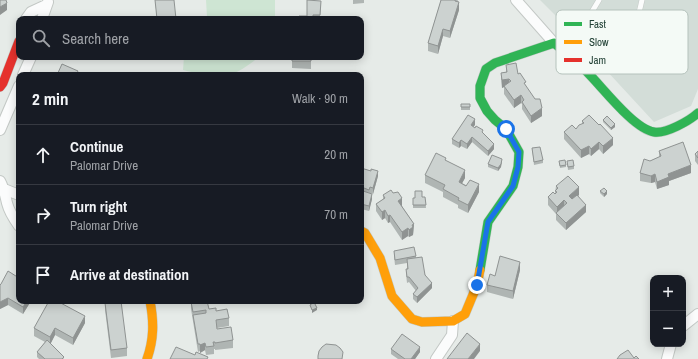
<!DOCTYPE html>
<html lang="en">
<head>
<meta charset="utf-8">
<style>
	body { margin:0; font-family:"Archivo Narrow",sans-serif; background:#20242c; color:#f1f3f6 }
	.controls { position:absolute; right:12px; bottom:12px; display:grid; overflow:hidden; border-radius:8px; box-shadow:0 2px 10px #0003 }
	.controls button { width:36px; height:36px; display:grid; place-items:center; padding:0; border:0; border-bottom:1px solid #363941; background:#171b24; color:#f1f3f6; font:20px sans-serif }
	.stop { position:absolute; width:12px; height:12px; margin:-9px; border:3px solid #1a73e8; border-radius:50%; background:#fff }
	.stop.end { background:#1a73e8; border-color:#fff; box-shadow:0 1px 4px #0008 }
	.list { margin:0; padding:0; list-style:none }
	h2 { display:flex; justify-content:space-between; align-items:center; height:52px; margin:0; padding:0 16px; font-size:17px }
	h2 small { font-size:13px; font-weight:400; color:#9ea1a6 }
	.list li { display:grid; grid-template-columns:26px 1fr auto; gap:12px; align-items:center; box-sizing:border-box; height:60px; padding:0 16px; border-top:1px solid #363941 }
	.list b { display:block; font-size:15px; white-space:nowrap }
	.list p { margin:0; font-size:13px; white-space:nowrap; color:#9ea1a6 }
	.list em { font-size:13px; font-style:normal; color:#9ea1a6 }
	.icon { flex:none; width:22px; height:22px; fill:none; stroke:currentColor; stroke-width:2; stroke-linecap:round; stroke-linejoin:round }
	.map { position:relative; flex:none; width:698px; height:359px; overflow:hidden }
	.search { position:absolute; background:#171b24; box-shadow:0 2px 10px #0003; left:16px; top:16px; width:348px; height:44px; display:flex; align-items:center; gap:10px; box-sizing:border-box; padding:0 14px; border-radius:8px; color:#9ea1a6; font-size:15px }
	.panel { position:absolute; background:#171b24; box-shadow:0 2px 10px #0003; left:16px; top:72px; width:348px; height:232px; border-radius:8px }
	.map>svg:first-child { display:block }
	.built { fill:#d3ddd8 }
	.green { fill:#cee5d3 }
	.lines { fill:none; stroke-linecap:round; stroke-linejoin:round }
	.lane-casing { stroke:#c3c8c5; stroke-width:6 }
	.street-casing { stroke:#c3c8c5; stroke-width:12 }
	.fast-casing { stroke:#c1c9c5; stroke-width:10 }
	.slow-casing { stroke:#c1c9c5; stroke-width:10 }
	.jam-casing { stroke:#c1c9c5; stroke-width:10 }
	.lane { stroke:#fbfcfc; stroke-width:5 }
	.street { stroke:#fbfcfc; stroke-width:10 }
	.fast { stroke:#30b455; stroke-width:9 }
	.slow { stroke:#ff9f0a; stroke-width:9 }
	.jam { stroke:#e5322d; stroke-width:9 }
	.wall { fill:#afb5b3 }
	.shaded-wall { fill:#8f9392 }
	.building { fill:#ccd2d0; stroke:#8f9392 }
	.route { stroke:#1a73e8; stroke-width:5 }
	.key { fill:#f4faf6; stroke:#b5c2bc; stroke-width:1 }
	.key-label { font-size:11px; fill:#214035 }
</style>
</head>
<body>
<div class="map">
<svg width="698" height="359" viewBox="0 0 698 359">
	<rect width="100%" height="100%" fill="#e6ebe8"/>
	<path class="built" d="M 540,0 L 698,0 L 698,89 L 691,106 L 654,122 L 558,18 Z"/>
	<path class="green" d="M 206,0 L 275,0 L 275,19 L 196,19 L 207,17 Z
		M 184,57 L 259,57 C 250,64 240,72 229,75 C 216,78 196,73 183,70 Z"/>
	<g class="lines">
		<g class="lane-casing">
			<path id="lane" d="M 587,19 C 601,27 622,42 634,24 C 639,17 640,8 642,0
				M 588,72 L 592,62 L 588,53 L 579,43 L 581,30 L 599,0"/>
		</g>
		<g class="street-casing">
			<path id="street" d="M 516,0 L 554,43
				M 26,19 L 31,12 L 46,5
				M 42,19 L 48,2
				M 23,75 L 31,57
				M 0,130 L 19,86
				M 0,181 C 4,188 5,195 7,203 C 9,211 14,219 19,226
				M 4,189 L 19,195
				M 683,326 L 698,314
				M 436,359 L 452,335 L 453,321
				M 667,359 L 671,344"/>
		</g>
		<g class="fast-casing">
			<path id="fast" d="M 480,270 L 488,222 L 513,186 L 518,167 L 519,152 L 506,129 L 495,120 L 487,111 L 480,98 L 480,86 L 486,69 L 495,63 L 554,43 C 566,53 578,62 588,73 C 603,88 634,129 654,132 C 666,134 689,121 698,113"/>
		</g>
		<g class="slow-casing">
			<path id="slow" d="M 361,231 L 365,233 L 380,258 L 392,296 L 412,319 L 422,322 L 453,321 L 465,314 L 477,285 L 480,270
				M 147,359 C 154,339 154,322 150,301"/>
		</g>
		<g class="jam-casing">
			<path id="jam" d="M 0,87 L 3,83 L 19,41"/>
		</g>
		<use href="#lane" class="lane"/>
		<use href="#street" class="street"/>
		<use href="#fast" class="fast"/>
		<use href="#slow" class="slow"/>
		<use href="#jam" class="jam"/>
	</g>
	<path class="wall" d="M 155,0 L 176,19 L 157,19 Z
		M 353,0 L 364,0 L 364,3 L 353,4 Z
		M 441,0 L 458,0 L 457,2 L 459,10 L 450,38 L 443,36 L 438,54 L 428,51 L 428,43 Z
		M 321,1 L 320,19 L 299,19 L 307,16 Z
		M 292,57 L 311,57 L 311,69 L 292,68 Z
		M 506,65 L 518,74 L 526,86 L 542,116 L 531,123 L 522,109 L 522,104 L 521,103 L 514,108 L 504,94 L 504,87 L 502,88 L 501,81 L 501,73 L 506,72 Z
		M 461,104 L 470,104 L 470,110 L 461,110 Z
		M 603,120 L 615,127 L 611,130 L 603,122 Z
		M 582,121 L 613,145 L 603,154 L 599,149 L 591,156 L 589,154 L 581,158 L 564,139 L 564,132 L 576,129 L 582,124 Z
		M 475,125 L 473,127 L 483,134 L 494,149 L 488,156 L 472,142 L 467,149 L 461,146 L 459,148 L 452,144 L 452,139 Z
		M 532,148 L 543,160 L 543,163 L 534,165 Z
		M 659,151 L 691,173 L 669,181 L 669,185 L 657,189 L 655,182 L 651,183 L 640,181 L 640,173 L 650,161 L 659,157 Z
		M 698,151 L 698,165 L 695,161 L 695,154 Z
		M 446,161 L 465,178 L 462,183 L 479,192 L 468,213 L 458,208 L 458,205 L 443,197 L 443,192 L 425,183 L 425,175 Z
		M 502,161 L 501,167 L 498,171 L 488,167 L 488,164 Z
		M 559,161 L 566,165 L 566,167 L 560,168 Z
		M 567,161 L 574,166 L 574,169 L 568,170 Z
		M 361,168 L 371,171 L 378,176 L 373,194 L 370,193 L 372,199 L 369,211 L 361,209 Z
		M 556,186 L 579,195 L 578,196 L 586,212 L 566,230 L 556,220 L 556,214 L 548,205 L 548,197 L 555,193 Z
		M 600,191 L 607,194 L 604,197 L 600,193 Z
		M 383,195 L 402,206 L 414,224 L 413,235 L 409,237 L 408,236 L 402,240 L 390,222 L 388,223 L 385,218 L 382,220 L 376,211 L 376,204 L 383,199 Z
		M 425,197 L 426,208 L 413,208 L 413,198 Z
		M 394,251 L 416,256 L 416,257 L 432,288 L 417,303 L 413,299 L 413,294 L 416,291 L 409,282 L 407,283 L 406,274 L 406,269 L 407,269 L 407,263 L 395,265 L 394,256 Z
		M 520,270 L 513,299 L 487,292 L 487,285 L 495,276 Z
		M 0,285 L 31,301 L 23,314 L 8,305 L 0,309 Z
		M 191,302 L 209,309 L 216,311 L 229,318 L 229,326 L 217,328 L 217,329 L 233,340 L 233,348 L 215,350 L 215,349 L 214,349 L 214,354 L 206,355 L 205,350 L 200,353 L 200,351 L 198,352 L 191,309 Z
		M 105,303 L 127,348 L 127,356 L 111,358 L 105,310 Z
		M 85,323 L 73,345 L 55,335 L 50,344 L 64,359 L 39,359 L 37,357 L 37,352 L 45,342 L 34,336 L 34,328 Z
		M 391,349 L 420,352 L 415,359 L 398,359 L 391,354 Z"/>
	<path class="shaded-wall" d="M 459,2 L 459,10 L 450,38 L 450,31 Z
		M 7,3 L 7,10 L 0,15 L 0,7 Z
		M 443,29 L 443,36 L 438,54 L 438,46 Z
		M 509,79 L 509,87 L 504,86 L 504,87 L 502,88 L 502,80 Z
		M 521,95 L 521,103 L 514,108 L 514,100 Z
		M 542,108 L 542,116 L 531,123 L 531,116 Z
		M 475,119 L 475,125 L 471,130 L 471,125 Z
		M 615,124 L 615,127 L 611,130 L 611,128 Z
		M 472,137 L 472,142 L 467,149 L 467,144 Z
		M 613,138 L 613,145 L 603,154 L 603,146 Z
		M 461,140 L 461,146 L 459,148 L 459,143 Z
		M 599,142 L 599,149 L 591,156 L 591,149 Z
		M 494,144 L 494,149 L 488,156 L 488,151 Z
		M 589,146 L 589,154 L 581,158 L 581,150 Z
		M 502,159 L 501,167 L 498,171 L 498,168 Z
		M 691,165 L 691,173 L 669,181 L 669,185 L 657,189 L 657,182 L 668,174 Z
		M 465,170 L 465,178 L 459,189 L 459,182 Z
		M 378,171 L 378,176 L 373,194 L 373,188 Z
		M 655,174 L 655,182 L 651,183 L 651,176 Z
		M 479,184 L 479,192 L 468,213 L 468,205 Z
		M 579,187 L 579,195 L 569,204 L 569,196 Z
		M 607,191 L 607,194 L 604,197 L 604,194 Z
		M 372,194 L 372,199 L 369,211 L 369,206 Z
		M 402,198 L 402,206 L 398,209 L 398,201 Z
		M 564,200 L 564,208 L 557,213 L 557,207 Z
		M 586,205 L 586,212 L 566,230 L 566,223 Z
		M 385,210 L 385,218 L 382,220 L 382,212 Z
		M 390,215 L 390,222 L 388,223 L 388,216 Z
		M 414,224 L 413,235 L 409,237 L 409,230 Z
		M 408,228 L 408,236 L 402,240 L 402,232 Z
		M 520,262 L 520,270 L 513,299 L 513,291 Z
		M 432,283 L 432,288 L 417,303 L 417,297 Z
		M 8,298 L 8,305 L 0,309 L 0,302 Z
		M 27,301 L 31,301 L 23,314 L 23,307 Z
		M 317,308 L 317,310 L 312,313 L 312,310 Z
		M 85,316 L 85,323 L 73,345 L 73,338 Z
		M 55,328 L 55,335 L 50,345 L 50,337 Z
		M 205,343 L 205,350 L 200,353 L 200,345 Z
		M 480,344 L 480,351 L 474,359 L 468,359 Z
		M 420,347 L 420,352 L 415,359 L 411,359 Z"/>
	<path class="building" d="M 0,0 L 6,0 L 7,3 L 0,7 Z
		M 155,0 L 174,0 L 176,19 L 157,19 Z
		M 307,0 L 321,1 L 320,15 L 313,15 L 313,19 L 299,19 L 299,16 L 307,16 Z
		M 441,0 L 455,0 L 455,1 L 459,2 L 450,31 L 443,29 L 438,46 L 428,43 Z
		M 292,57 L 311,57 L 311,61 L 292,61 Z
		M 516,63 L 518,74 L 520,73 L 526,82 L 524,83 L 535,99 L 540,99 L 542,108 L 531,116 L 522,102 L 524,100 L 521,95 L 514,100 L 504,86 L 511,81 L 509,79 L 502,80 L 501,73 L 507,72 L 506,65 Z
		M 62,64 L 78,71 L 76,75 L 57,75 Z
		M 461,104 L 470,104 L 470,107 L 461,107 Z
		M 468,115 L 475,119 L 471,125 L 475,128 L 476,126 L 483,130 L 482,132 L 494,144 L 488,151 L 472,137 L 467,144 L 461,140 L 459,143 L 452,139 Z
		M 589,115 L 599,125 L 600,124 L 613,138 L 603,146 L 599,142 L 591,149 L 589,146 L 581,150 L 564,132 L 572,125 L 576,129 L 579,125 L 584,123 L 582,121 Z
		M 607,116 L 615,124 L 611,128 L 603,120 Z
		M 683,142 L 691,165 L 668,174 L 669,177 L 657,182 L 655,174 L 651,176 L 640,173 L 644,159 L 650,161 L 661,156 L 659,151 Z
		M 540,147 L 543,160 L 534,162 L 532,148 Z
		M 698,151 L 698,158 L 695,154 Z
		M 436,153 L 446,158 L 445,160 L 465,170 L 459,182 L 466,186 L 470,180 L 479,184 L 468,205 L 458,200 L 459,198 L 443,189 L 445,185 L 425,175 Z
		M 492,155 L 502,159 L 501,164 L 498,168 L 488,164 Z
		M 565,160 L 566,165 L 560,166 L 559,161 Z
		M 573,160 L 574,166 L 568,167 L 567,161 Z
		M 361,168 L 371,171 L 371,169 L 378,171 L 373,188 L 370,187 L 369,190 L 364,188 L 363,191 L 372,194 L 369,206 L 361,204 Z
		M 568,176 L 579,187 L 569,196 L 572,199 L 577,195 L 586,205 L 566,223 L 556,213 L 567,203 L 564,200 L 557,207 L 548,197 L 553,192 L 555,194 L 557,192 L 555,191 L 558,188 L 556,186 Z
		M 604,188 L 607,191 L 604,194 L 600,191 Z
		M 391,190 L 393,193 L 398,192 L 402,198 L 398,201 L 414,224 L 412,225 L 413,227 L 409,230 L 408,228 L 402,232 L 390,215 L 388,216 L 385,210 L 382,212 L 376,204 L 385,198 L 383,195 Z
		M 415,191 L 422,191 L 422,197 L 425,197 L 426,205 L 413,205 L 413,198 L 415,198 Z
		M 414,247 L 416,256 L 395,260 L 394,251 Z
		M 500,256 L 520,262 L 513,291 L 487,285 L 490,274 L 495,276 Z
		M 422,257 L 425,275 L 432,283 L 417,297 L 413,294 L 418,288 L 409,277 L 407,277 L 406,269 L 408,269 L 407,259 Z
		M 8,271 L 19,278 L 19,301 L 27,301 L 23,307 L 8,298 L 0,302 L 0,285 L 1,284 Z
		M 49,301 L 57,301 L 85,316 L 73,338 L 55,328 L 50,337 L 34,328 Z
		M 121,301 L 127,348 L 111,350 L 105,303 Z
		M 194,301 L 207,301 L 209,309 L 216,308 L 216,311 L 227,309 L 229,318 L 216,320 L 217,329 L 231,327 L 233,340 L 215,343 L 215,342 L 213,342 L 214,346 L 206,347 L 205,343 L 200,345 L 200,344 L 198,344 L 193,315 L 206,313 L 206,310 L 193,312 L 191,302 Z
		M 314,302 L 317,308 L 312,310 L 310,305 Z
		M 467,333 L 480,344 L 468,359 L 447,359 Z
		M 402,334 L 420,347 L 411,359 L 405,359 L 391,349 Z
		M 47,340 L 64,357 L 62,359 L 45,359 L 37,352 Z
		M 326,344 L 336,345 L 340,348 L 343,352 L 342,359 L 318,359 L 318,356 L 319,351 L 322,347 Z
		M 176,347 L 195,355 L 196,352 L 208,357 L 207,359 L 170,359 Z
		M 628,350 L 634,358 L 636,356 L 639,359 L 617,359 L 620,355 Z"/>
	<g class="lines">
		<path class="route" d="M 477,285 L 488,222 L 513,186 L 518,167 L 519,152 L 506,129"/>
	</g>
	<rect x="556" y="10" width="132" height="64" rx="6" class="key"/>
	<rect x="564" y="22" width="18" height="4" fill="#30b455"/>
	<rect x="564" y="40" width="18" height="4" fill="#ff9f0a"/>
	<rect x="564" y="58" width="18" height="4" fill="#e5322d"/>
	<g class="key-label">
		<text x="589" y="28">Fast</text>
		<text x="589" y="46">Slow</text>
		<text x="589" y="64">Jam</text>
	</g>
</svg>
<div class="controls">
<button>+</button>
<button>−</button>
</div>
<div class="stop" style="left:506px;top:129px"></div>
<div class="stop end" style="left:477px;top:285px"></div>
<div class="search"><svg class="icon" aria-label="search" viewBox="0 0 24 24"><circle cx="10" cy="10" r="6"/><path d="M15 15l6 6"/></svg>Search here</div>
<section class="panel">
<h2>2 min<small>Walk · 90 m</small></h2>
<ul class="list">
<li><svg class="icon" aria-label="ahead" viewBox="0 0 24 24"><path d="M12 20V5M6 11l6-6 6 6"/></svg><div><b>Continue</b><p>Palomar Drive</p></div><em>20 m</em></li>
<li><svg class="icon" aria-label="right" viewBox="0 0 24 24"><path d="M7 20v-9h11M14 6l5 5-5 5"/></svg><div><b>Turn right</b><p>Palomar Drive</p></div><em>70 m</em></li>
<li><svg class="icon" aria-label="arrive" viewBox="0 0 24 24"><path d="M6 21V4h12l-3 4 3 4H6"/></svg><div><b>Arrive at destination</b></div></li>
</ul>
</section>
</div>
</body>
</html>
